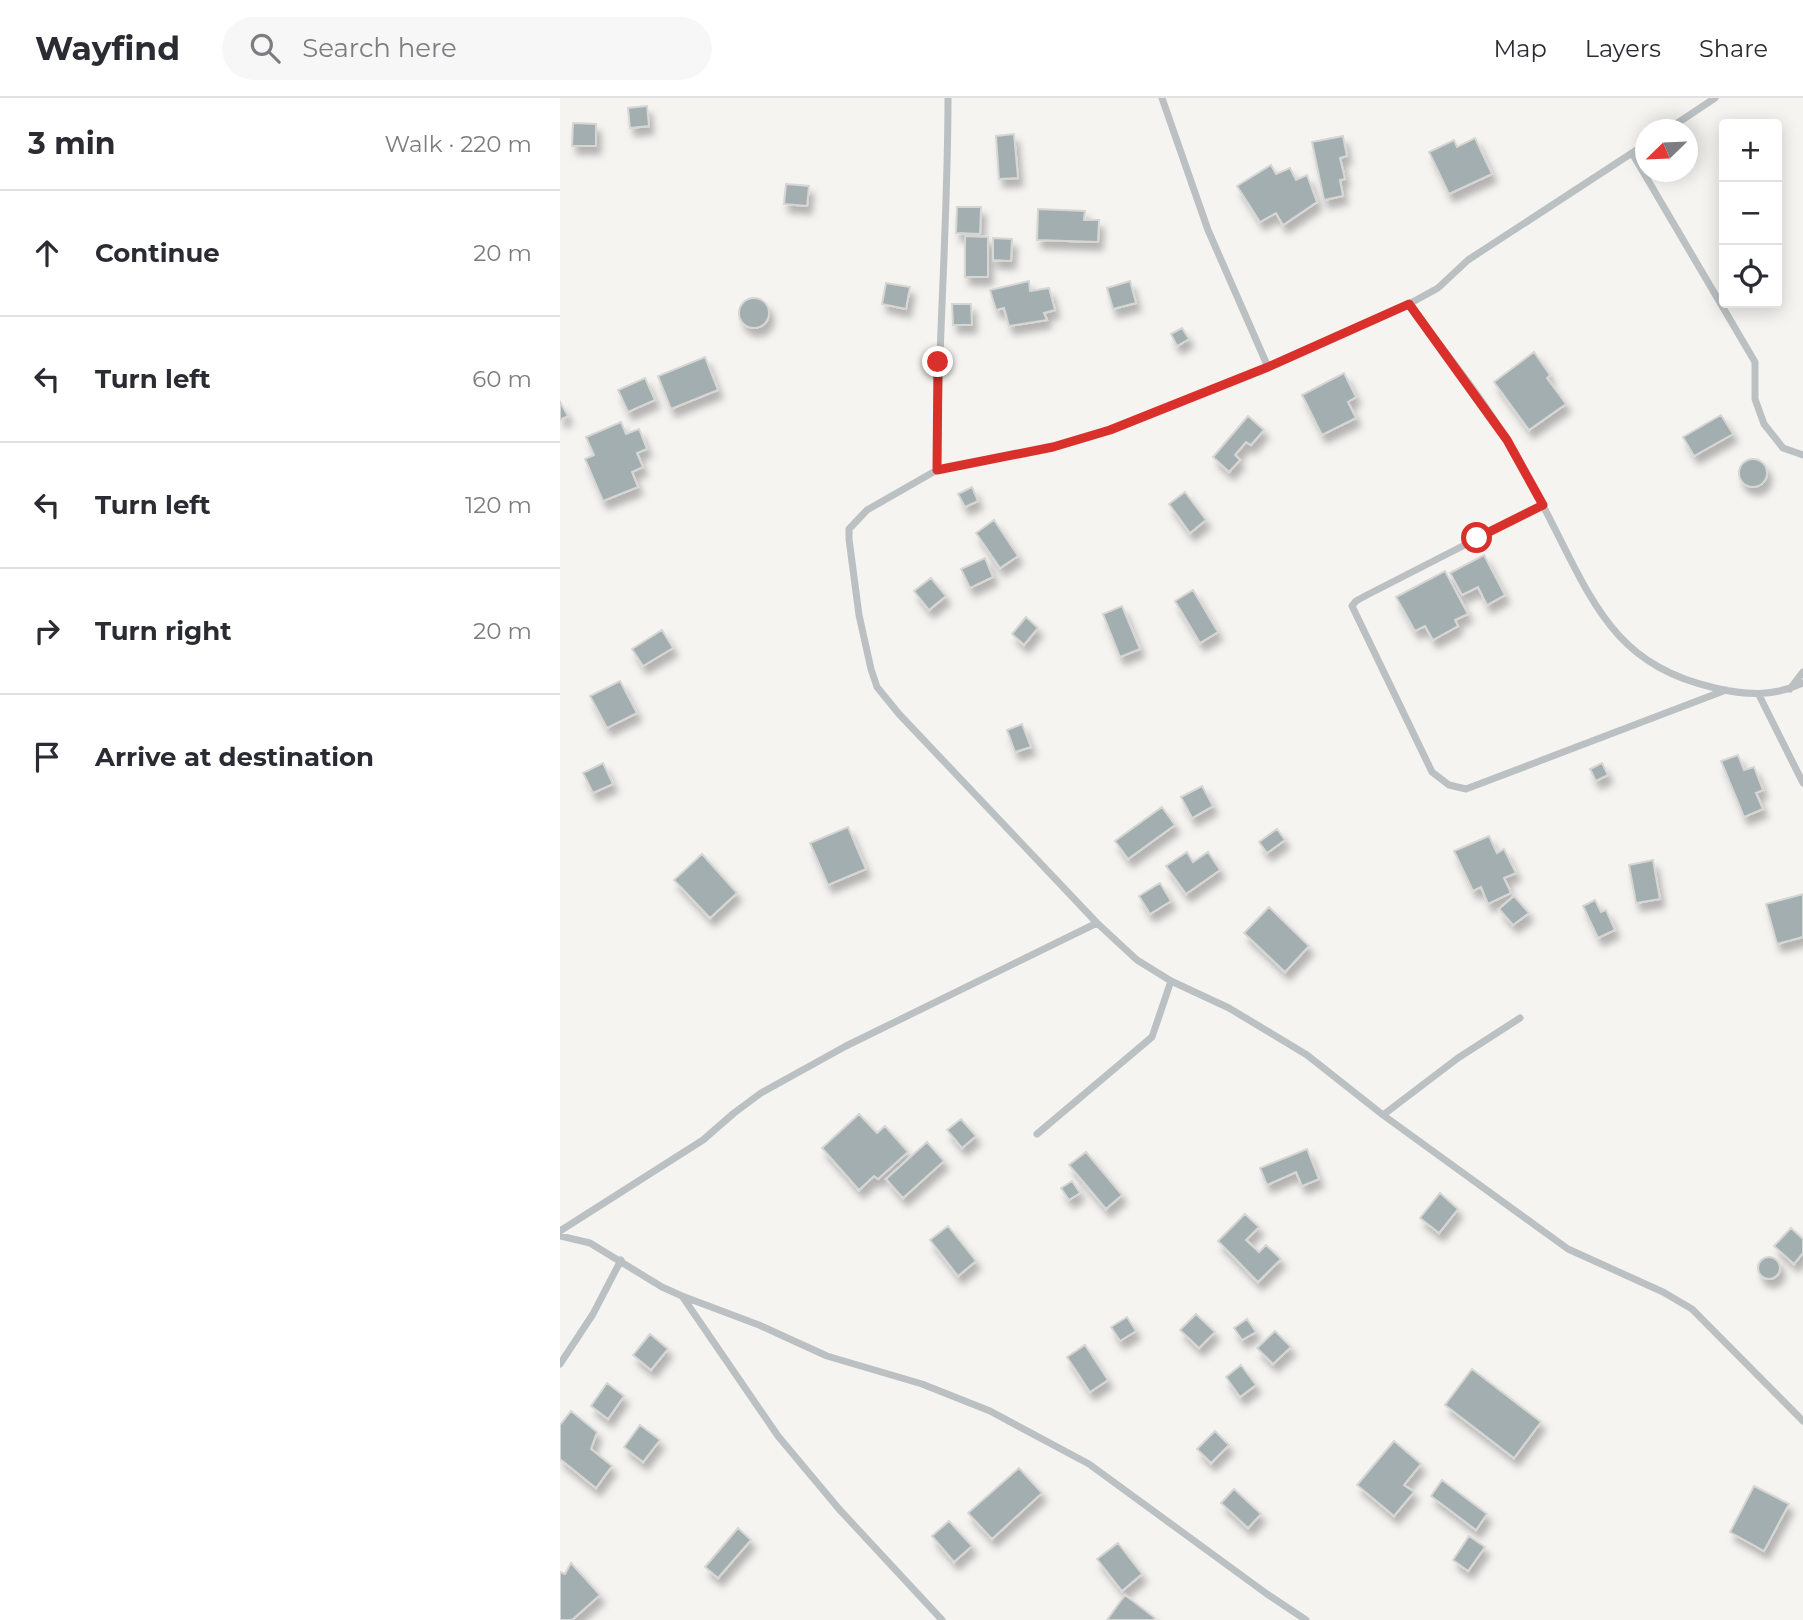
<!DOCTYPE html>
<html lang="en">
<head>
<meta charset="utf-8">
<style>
	body { margin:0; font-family:Montserrat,sans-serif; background:#f7f7f7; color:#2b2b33 }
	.controls { position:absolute; right:21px; top:21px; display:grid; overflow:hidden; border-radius:7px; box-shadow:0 4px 18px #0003 }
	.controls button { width:63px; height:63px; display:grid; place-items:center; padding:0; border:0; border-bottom:2px solid #e1e1e2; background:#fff; color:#2b2b33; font:35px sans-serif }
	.compass { position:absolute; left:1075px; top:21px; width:63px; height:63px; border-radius:50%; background:#fff; box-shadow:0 4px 18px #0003; rotate:247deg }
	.stop { position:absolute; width:21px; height:21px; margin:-16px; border:5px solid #da302c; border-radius:50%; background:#fff }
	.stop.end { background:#da302c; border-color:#fff; box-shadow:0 2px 7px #0008 }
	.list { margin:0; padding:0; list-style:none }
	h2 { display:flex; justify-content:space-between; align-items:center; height:91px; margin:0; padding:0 28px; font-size:30px }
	h2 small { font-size:23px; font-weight:400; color:#7c7c81 }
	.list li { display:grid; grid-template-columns:46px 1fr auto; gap:21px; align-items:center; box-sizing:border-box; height:126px; padding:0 28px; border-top:2px solid #e1e1e2 }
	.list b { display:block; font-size:26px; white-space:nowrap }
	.list em { font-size:23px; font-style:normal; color:#7c7c81 }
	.icon { flex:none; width:38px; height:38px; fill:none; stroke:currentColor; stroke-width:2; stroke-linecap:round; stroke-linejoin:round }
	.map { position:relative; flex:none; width:1243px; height:1522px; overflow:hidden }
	header { display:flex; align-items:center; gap:42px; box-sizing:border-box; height:98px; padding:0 35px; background:#fff; border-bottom:2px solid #e1e1e2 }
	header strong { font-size:33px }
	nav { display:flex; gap:38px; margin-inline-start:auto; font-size:24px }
	.search { width:490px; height:63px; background:#f7f7f7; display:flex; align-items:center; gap:18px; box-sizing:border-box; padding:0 24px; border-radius:38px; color:#7c7c81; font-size:26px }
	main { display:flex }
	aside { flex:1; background:#fff }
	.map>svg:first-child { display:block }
	.building { fill:#a3aeb1; stroke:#d6d6d4; stroke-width:2; filter:url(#shadow) }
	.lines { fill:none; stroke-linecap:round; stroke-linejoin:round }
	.minor { stroke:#bbc1c3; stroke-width:7 }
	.route { stroke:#da302c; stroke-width:9 }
</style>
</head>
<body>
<header>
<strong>Wayfind</strong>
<div class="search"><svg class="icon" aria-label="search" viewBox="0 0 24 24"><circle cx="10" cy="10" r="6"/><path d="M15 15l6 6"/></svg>Search here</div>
<nav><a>Map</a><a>Layers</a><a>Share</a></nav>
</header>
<main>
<aside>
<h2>3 min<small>Walk · 220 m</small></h2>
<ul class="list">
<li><svg class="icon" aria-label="ahead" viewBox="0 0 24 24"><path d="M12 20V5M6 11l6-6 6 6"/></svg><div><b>Continue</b></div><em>20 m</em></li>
<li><svg class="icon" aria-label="left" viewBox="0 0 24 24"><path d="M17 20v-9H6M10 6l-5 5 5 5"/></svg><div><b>Turn left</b></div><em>60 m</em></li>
<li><svg class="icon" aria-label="left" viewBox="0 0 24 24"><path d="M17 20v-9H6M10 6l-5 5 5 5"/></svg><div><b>Turn left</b></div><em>120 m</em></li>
<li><svg class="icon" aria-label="right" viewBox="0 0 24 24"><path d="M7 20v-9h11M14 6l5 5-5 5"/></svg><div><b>Turn right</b></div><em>20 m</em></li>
<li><svg class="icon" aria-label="arrive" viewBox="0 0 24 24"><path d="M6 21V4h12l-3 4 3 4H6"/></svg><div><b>Arrive at destination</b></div></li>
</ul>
</aside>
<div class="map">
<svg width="1243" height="1522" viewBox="0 0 1243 1522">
	<defs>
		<filter id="shadow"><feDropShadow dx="4.5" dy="8" stdDeviation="3.5" flood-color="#0004"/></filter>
	</defs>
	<rect width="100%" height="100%" fill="#f5f4f1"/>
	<path class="building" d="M 87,8 L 89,28 L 70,30 L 68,10 Z
		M 13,25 L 36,26 L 36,48 L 12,48 Z
		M 454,36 L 458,80 L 439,81 L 436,38 Z
		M 783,38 L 787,58 L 780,60 L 785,81 L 780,82 L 783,98 L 764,102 L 752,44 Z
		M 915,40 L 932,76 L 889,96 L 869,54 L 894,42 L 897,49 Z
		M 711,67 L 716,76 L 730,70 L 736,82 L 747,77 L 757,104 L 723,127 L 716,115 L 700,124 L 677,88 Z
		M 226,86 L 249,88 L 247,108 L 224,106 Z
		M 397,109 L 421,109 L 420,136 L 396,135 Z
		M 478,111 L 525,113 L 524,122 L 539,122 L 538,144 L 477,142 Z
		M 405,138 L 428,139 L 428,179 L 405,179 Z
		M 433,140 L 452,141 L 451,163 L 433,162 Z
		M 469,183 L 470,193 L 489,190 L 495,212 L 484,215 L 487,222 L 449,228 L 444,210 L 436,212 L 430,192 Z
		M 570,183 L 576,205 L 553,211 L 547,190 Z
		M 326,185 L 350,189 L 346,211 L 322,206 Z
		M179 215a15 15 0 1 1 30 0a15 15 0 1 1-30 0Z
		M 392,206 L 411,206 L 412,227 L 393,227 Z
		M 622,230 L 629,241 L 617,248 L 611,236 Z
		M 974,254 L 990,277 L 987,280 L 1006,306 L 969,332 L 934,284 Z
		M 145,259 L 158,292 L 111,311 L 98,278 Z
		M 784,275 L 796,299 L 788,304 L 796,320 L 762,337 L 742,297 Z
		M 85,280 L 95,302 L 68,314 L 58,292 Z
		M 0,304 L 8,318 L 0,322 Z
		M 1161,317 L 1173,336 L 1134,358 L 1123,339 Z
		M 688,318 L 704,332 L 691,347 L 686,344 L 675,357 L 680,362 L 669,374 L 653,359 Z
		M 61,324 L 66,336 L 79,331 L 87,351 L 77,355 L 83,369 L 72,374 L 78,389 L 43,403 L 25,361 L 34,357 L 26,339 Z
		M1179 375a14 14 0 1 1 28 0a14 14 0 1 1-28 0Z
		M 412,389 L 418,403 L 405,409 L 398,396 Z
		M 625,394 L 646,422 L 630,435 L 609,406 Z
		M 434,422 L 458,458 L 440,470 L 416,435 Z
		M 924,457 L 945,497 L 927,507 L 918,489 L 902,497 L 890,475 Z
		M 425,460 L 433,479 L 410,490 L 401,471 Z
		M 885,473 L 908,516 L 895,522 L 898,528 L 873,542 L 865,528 L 855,533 L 836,499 Z
		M 371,480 L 386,498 L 369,512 L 354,493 Z
		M 633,492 L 658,534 L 640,545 L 615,503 Z
		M 562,508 L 580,551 L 560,559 L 543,516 Z
		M 466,519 L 478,530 L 464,547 L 452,536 Z
		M 102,532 L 113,550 L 83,568 L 72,551 Z
		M 60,583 L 77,615 L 47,630 L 30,598 Z
		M 462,626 L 471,649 L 455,654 L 447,632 Z
		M 1178,657 L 1184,672 L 1194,669 L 1203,692 L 1196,695 L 1203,711 L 1184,719 L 1161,663 Z
		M 43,665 L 53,686 L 33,695 L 23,675 Z
		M 1042,665 L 1048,677 L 1036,683 L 1030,671 Z
		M 642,688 L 653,708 L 632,720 L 621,699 Z
		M 602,709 L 615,727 L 568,761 L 555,743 Z
		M 288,729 L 306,771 L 268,787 L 250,745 Z
		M 717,731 L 725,742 L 707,755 L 699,744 Z
		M 929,738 L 937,755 L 944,751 L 956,775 L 944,780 L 951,795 L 928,806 L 921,789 L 913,793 L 894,753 Z
		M 627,754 L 633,764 L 648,754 L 660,772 L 626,796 L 606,768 Z
		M 142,756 L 177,795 L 150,820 L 114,782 Z
		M 1093,762 L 1100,801 L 1076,805 L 1069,767 Z
		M 600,785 L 611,803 L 590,816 L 579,798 Z
		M 1243,796 L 1243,839 L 1217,846 L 1206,806 Z
		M 954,798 L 969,815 L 953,827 L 939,811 Z
		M 1035,802 L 1041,814 L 1046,812 L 1055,832 L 1038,840 L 1023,808 Z
		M 709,809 L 749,848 L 725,874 L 684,835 Z
		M 299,1016 L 317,1035 L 325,1028 L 348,1054 L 318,1081 L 314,1078 L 299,1092 L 262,1050 Z
		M 401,1021 L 416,1038 L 402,1050 L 387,1032 Z
		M 367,1044 L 384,1063 L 343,1100 L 326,1081 Z
		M 747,1051 L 759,1081 L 742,1088 L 736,1074 L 707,1087 L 700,1070 Z
		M 526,1054 L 562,1097 L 546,1111 L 509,1067 Z
		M 512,1083 L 520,1095 L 509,1102 L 501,1090 Z
		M 880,1095 L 898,1111 L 879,1135 L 860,1120 Z
		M 685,1116 L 699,1129 L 686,1142 L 699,1154 L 706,1147 L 721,1161 L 698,1184 L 658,1143 Z
		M 388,1128 L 416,1163 L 398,1178 L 370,1142 Z
		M 1231,1130 L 1243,1141 L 1243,1155 L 1234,1166 L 1214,1148 Z
		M1198 1170a11 11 0 1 1 22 0a11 11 0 1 1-22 0Z
		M 636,1216 L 655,1234 L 639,1250 L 620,1232 Z
		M 567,1219 L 576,1233 L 560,1243 L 551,1229 Z
		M 687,1221 L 696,1234 L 682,1242 L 674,1230 Z
		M 715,1233 L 731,1249 L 713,1266 L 697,1250 Z
		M 90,1236 L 108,1251 L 91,1272 L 73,1257 Z
		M 525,1247 L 548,1282 L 530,1294 L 507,1259 Z
		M 681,1267 L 696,1287 L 680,1299 L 666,1279 Z
		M 912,1271 L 981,1324 L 954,1360 L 885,1307 Z
		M 47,1285 L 64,1298 L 48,1321 L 31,1308 Z
		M 11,1313 L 37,1334 L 31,1351 L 52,1368 L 36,1390 L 0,1361 L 0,1327 Z
		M 80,1327 L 100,1342 L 83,1364 L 64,1349 Z
		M 655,1333 L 669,1347 L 651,1365 L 637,1351 Z
		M 834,1343 L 861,1366 L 844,1387 L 854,1394 L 834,1418 L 797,1387 Z
		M 459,1370 L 482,1395 L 432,1441 L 408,1415 Z
		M 882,1382 L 927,1416 L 916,1432 L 871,1398 Z
		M 1194,1388 L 1229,1406 L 1204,1453 L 1170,1434 Z
		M 674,1391 L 701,1416 L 688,1430 L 661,1405 Z
		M 389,1423 L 412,1448 L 394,1464 L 372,1438 Z
		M 178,1430 L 191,1442 L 158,1480 L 145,1469 Z
		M 909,1438 L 925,1449 L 908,1473 L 893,1462 Z
		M 558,1445 L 582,1476 L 562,1493 L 537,1461 Z
		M 11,1465 L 40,1497 L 12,1522 L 0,1522 L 0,1474 L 5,1476 Z
		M 565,1497 L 595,1520 L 593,1522 L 547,1522 Z"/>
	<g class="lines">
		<path class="minor" d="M 602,0 L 648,132 L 708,269
			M 1107,32 L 1155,0
			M 1072,55 L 1086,46
			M 849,206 C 882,251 920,296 948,344 C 967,376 984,409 1001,443 C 1039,519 1065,569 1155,590 C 1185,597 1214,599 1243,585
			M 1243,357 L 1223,350 L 1204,326 L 1195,301 L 1195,264 L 1072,55 L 908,162 L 878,190 L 849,206 L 708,269 L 550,332 L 493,349 L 377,372 L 307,412 L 289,431 L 289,441 L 299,517 L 311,571 L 317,589 L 339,616 L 537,825 L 577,862 L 611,883 L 669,910 L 747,957 L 823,1017 L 1008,1151 L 1103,1194 L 1132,1211 L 1243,1323
			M 377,372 C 378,248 388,124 388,0
			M 983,407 L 807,497 L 796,503 L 792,508 L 872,674 L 889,687 L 906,691 L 1166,592
			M 1230,591 L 1243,574
			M 1199,597 L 1243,685
			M 823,1017 L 898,960 L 960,920
			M 477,1036 L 592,939 L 611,883
			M 0,1133 L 143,1042 L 174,1015 L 201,995 L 286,948 L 537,825
			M 0,1138 L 30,1145 L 102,1189 L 122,1198 L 218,1338 L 279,1411 L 382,1522
			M 122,1198 L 199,1227 L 267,1258 L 362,1286 L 430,1313 L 529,1366 L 707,1496 L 746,1522
			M 0,1266 L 33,1216 L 61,1162"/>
	</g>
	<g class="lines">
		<path class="route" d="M 378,264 L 377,372 L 493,349 L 550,332 L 708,269 L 849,206 L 947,342 L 983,407 L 917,440"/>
	</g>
</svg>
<div class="controls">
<button>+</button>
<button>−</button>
<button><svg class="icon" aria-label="locate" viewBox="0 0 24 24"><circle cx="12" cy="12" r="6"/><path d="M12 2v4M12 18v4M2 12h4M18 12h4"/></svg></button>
</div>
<svg class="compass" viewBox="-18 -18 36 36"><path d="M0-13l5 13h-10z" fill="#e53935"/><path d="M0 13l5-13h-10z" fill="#7c7c81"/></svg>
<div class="stop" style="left:917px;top:440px"></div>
<div class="stop end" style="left:378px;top:264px"></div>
</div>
</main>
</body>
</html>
